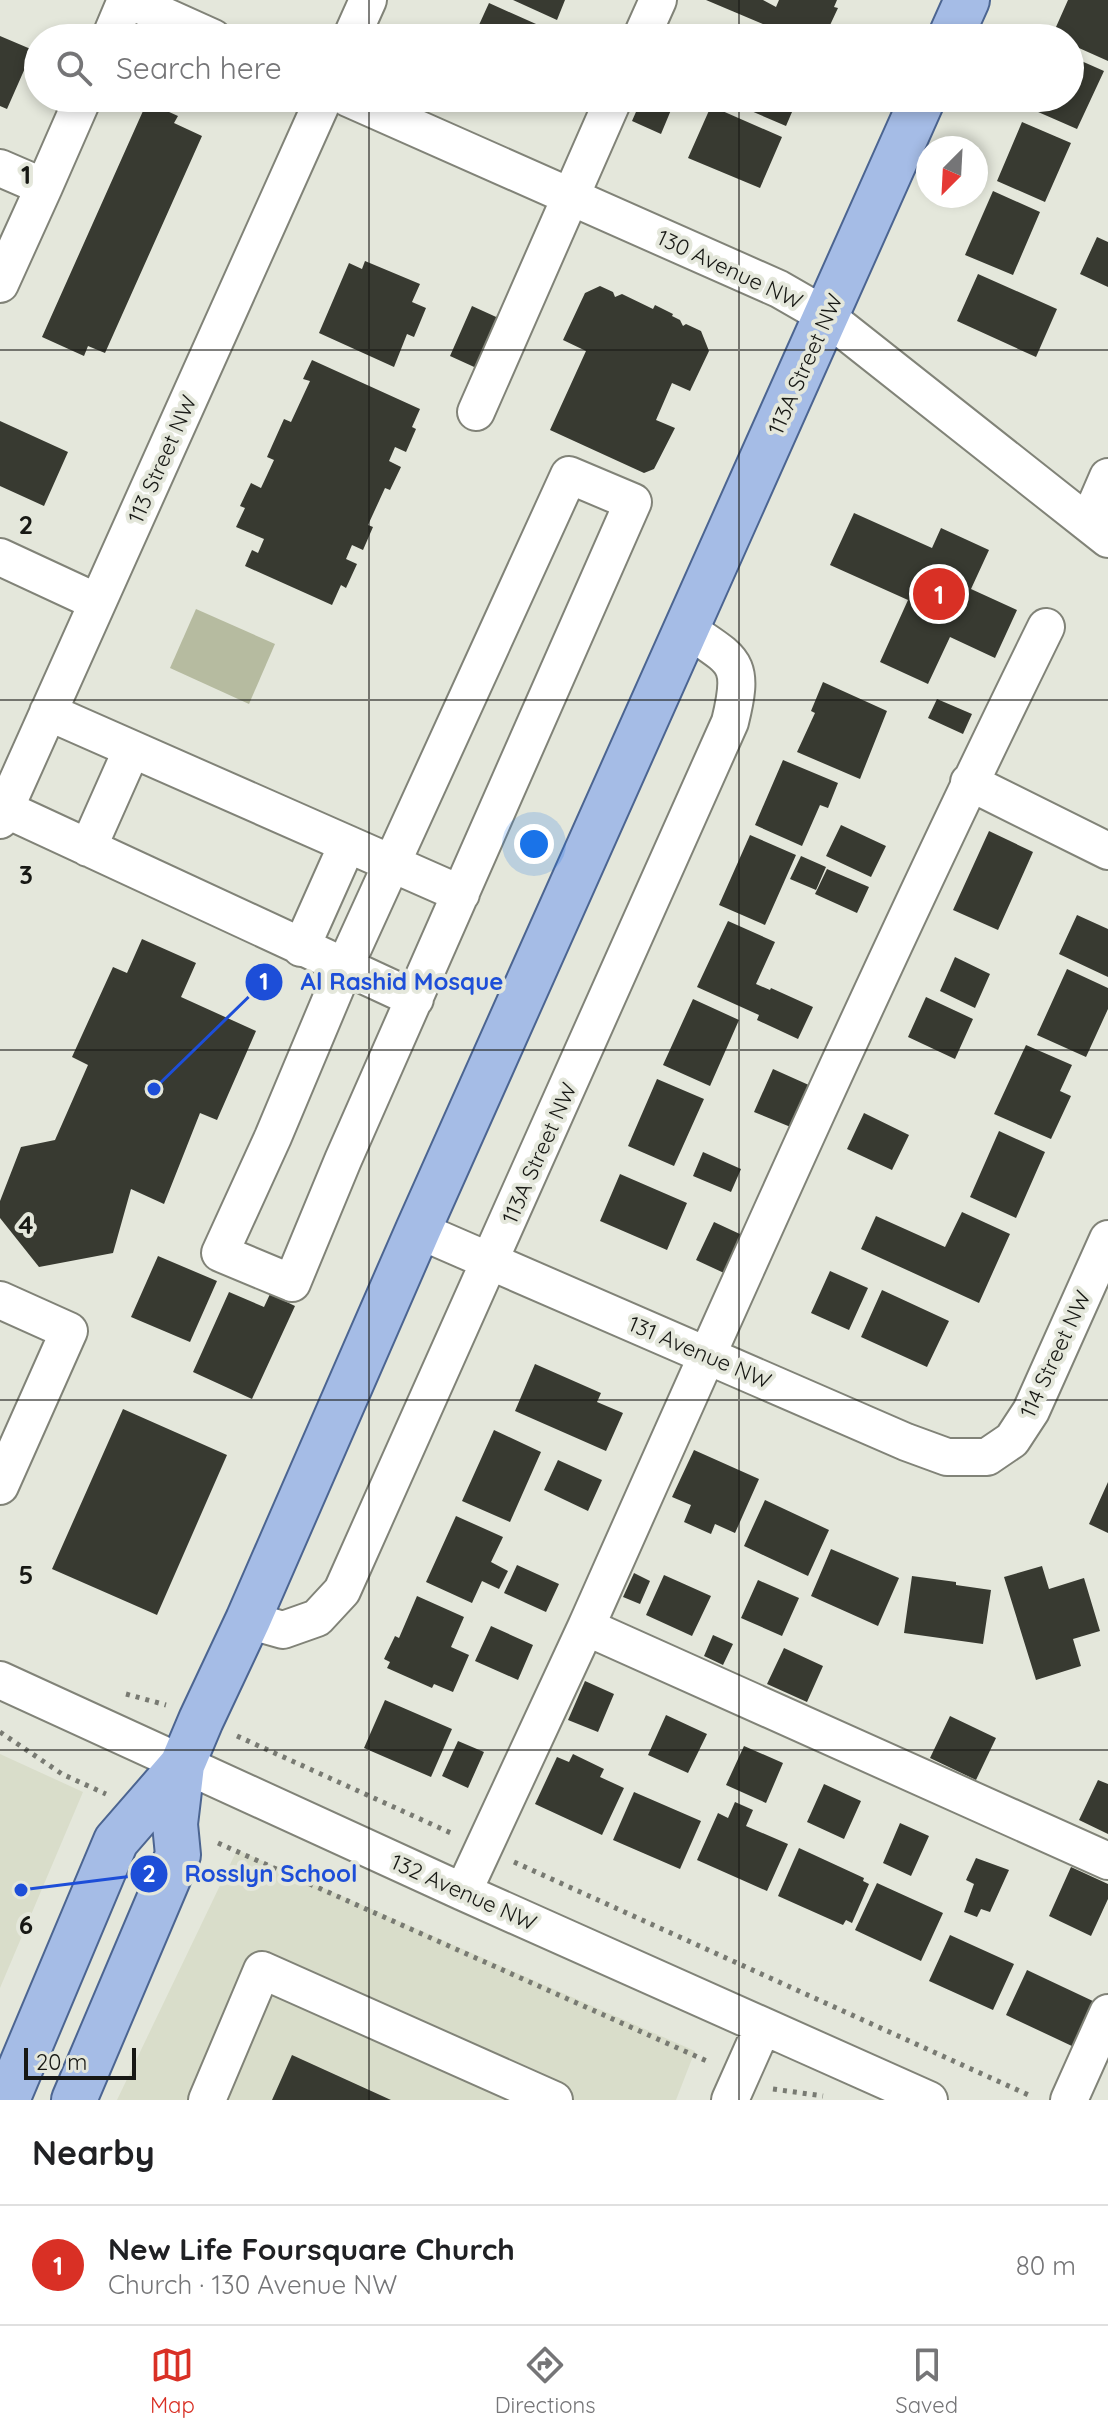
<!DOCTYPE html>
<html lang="en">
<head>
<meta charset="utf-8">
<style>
	body { margin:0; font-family:Quicksand,sans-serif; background:#f6f6f6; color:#202124 }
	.compass { position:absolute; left:916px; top:136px; width:72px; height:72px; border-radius:50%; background:#fff; box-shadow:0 4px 12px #0003; rotate:204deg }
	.scale { position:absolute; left:24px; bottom:20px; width:112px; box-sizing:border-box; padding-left:8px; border:4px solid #171814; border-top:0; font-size:22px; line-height:28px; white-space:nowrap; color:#171814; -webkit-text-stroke:6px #e4e7db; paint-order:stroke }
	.you { position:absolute; left:534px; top:844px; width:28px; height:28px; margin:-20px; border:6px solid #fff; border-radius:50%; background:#1a73e8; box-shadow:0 0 0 12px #1a73e833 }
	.badge { display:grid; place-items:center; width:52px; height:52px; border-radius:50%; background:#d93025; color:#fff; font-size:26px; font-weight:700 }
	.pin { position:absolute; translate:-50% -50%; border:4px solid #fff; box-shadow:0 2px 8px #0006 }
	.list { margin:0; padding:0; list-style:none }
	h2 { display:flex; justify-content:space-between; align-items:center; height:104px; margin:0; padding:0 32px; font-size:34px }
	h2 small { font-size:26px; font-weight:400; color:#757577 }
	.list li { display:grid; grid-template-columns:52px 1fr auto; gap:24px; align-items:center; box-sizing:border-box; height:120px; padding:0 32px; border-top:2px solid #e0e0e0 }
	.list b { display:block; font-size:30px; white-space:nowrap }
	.list p { margin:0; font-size:26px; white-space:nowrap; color:#757577 }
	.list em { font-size:26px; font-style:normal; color:#757577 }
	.icon { flex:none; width:44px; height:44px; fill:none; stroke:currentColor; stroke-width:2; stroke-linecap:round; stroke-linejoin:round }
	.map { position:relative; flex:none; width:1108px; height:2100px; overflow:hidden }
	.search { position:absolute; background:#fff; box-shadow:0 4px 12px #0003; left:24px; right:24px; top:24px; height:88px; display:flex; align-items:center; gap:20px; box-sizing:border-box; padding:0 28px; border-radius:44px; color:#757577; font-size:30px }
	.sheet { height:224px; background:#fff }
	nav { display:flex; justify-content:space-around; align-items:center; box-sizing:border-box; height:112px; border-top:2px solid #e0e0e0; background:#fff; font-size:22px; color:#757577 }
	nav a { display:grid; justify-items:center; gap:4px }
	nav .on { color:#d93025 }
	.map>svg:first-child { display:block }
	.built { fill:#d9ddca }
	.green { fill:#b6bba0 }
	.building { fill:#383a31 }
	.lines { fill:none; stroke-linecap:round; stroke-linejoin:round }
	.minor-casing { stroke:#818378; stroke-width:40 }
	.major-casing { stroke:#4c6591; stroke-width:48 }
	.path { stroke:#787a72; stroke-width:5; stroke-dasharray:4 6; stroke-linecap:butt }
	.minor { stroke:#fff; stroke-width:36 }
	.major { stroke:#a5bce6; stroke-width:44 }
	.grid { fill:none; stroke:#171814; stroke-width:2; stroke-opacity:0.55 }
	.labels { text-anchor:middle; stroke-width:8; stroke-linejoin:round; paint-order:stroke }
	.street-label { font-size:22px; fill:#171814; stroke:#e4e7db }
	.grid-label { font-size:26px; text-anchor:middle; font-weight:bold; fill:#171814; stroke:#e4e7db; stroke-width:8; stroke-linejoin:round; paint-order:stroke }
	.leader { fill:none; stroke:#1d4ed8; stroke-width:3 }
	.callout-dot { fill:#1d4ed8; stroke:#e4e7db; stroke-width:3 }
	.mark-label { font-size:24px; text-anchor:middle; font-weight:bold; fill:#fff }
	.callout-label { font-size:24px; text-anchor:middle; font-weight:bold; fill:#1d4ed8; stroke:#e4e7db; stroke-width:8; stroke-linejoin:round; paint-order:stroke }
</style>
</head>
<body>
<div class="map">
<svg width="1108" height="2100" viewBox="0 0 1108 2100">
	<rect width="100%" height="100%" fill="#e4e7db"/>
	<path class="built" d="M 0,1754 L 83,1792 L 0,1988 Z
		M 237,1850 L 695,2051 L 676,2100 L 117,2100 Z"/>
	<path class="green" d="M 196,609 L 275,644 L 249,704 L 170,668 Z"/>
	<path class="building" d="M 513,0 L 565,0 L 557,20 Z
		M 706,0 L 763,0 L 776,7 L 779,0 L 837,0 L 834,7 L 838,8 L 824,38 L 796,38 Z
		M 1068,0 L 1108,0 L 1108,61 L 1070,44 L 1070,38 L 1052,36 Z
		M 489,3 L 545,28 L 540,38 L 473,38 Z
		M 0,36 L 33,50 L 7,109 L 0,106 Z
		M 1070,56 L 1104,71 L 1077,129 L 1029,108 L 1034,98 L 1070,98 Z
		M 642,98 L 676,98 L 661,134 L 632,121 Z
		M 738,98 L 798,98 L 786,126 L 735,104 Z
		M 147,102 L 178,116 L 174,123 L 202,136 L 105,353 L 88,346 L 84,356 L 42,337 Z
		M 711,106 L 782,137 L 760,188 L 688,158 Z
		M 1022,122 L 1071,143 L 1045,202 L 997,181 Z
		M 993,191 L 1040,212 L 1013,275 L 965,255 Z
		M 1097,237 L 1108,242 L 1108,287 L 1080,274 Z
		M 365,261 L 420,284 L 412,302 L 426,308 L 414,337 L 407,334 L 394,367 L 319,333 L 349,263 L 362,269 Z
		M 978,274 L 1057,309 L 1036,357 L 957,321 Z
		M 600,286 L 613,292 L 615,297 L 622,294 L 653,309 L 655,305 L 673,314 L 672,316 L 680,320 L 683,326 L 686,324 L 701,331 L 709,351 L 690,391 L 672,383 L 656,420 L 675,428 L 654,469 L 644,473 L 550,430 L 586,351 L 563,340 L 585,293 Z
		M 472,306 L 505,321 L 483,371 L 450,356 Z
		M 312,360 L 420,409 L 412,427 L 416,429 L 406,452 L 395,447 L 389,461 L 401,467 L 390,490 L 385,488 L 368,525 L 373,527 L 363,550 L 352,545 L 346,559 L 357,564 L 346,588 L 341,585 L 332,605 L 245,566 L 252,550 L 258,553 L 264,539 L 236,527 L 245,508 L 240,506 L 251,483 L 261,488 L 274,460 L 267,457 L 284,419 L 291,422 L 310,381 L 303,379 Z
		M 0,421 L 68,452 L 44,506 L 0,486 Z
		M 854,513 L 932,548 L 941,528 L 989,550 L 971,589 L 1017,610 L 995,658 L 950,637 L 928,684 L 880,662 L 908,600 L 830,565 Z
		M 823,682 L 887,711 L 860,779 L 797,752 L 815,713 L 811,711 Z
		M 937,699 L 972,714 L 963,734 L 928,718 Z
		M 783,760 L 838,783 L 828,808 L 820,805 L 802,846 L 755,825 Z
		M 841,825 L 886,846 L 871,877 L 826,856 Z
		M 989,831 L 1033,852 L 998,930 L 953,910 Z
		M 750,835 L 796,855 L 765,925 L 719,905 Z
		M 801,856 L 826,867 L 816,890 L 790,879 Z
		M 827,869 L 869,887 L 857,913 L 815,894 Z
		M 1077,915 L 1108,929 L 1108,977 L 1059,954 Z
		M 728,921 L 775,942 L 756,984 L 770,990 L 771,988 L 813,1007 L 798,1039 L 757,1020 L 759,1015 L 697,987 Z
		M 142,939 L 196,963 L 181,997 L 256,1031 L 217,1120 L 200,1113 L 164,1204 L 131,1189 L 113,1253 L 39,1267 L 0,1218 L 0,1201 L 21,1147 L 55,1140 L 88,1065 L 72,1057 L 113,967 L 127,973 Z
		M 955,957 L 990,974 L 975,1008 L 940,991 Z
		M 1067,969 L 1108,988 L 1108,1009 L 1086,1057 L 1037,1035 Z
		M 926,997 L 973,1019 L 955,1059 L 908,1037 Z
		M 693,999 L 739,1020 L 710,1086 L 663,1065 Z
		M 1026,1045 L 1072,1065 L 1060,1091 L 1071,1096 L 1051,1139 L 994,1114 Z
		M 773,1069 L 811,1086 L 793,1128 L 754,1112 Z
		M 657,1079 L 704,1099 L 674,1166 L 628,1146 Z
		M 864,1113 L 909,1135 L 892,1170 L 847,1149 Z
		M 999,1131 L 1045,1152 L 1016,1218 L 970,1197 Z
		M 703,1152 L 741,1169 L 731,1192 L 693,1176 Z
		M 620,1174 L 687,1203 L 667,1250 L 600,1221 Z
		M 962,1212 L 1010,1234 L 979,1303 L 861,1249 L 876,1216 L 945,1247 Z
		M 714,1222 L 742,1235 L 724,1273 L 696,1260 Z
		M 158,1256 L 217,1281 L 190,1342 L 131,1317 Z
		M 830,1271 L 868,1288 L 849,1330 L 811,1313 Z
		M 882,1290 L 949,1321 L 927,1367 L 861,1337 Z
		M 229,1292 L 264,1307 L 270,1294 L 295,1306 L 252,1399 L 193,1372 Z
		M 535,1364 L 601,1393 L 597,1402 L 623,1413 L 606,1451 L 515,1411 Z
		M 123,1409 L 227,1455 L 157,1615 L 52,1569 Z
		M 494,1430 L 541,1452 L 510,1522 L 462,1501 Z
		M 694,1450 L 759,1479 L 735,1533 L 715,1524 L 711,1534 L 684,1522 L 691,1505 L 672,1497 Z
		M 558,1460 L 602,1480 L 588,1511 L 544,1490 Z
		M 1108,1482 L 1108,1533 L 1089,1524 Z
		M 765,1500 L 829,1530 L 808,1576 L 744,1546 Z
		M 456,1516 L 503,1537 L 491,1562 L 508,1571 L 499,1589 L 482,1581 L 472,1603 L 426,1582 Z
		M 831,1549 L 899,1578 L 878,1626 L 811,1596 Z
		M 517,1565 L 559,1584 L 546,1612 L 504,1593 Z
		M 1042,1566 L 1049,1589 L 1084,1578 L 1100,1631 L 1073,1639 L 1081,1666 L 1036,1680 L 1004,1577 Z
		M 634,1573 L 650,1581 L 640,1604 L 623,1597 Z
		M 664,1575 L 711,1596 L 692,1636 L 646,1615 Z
		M 912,1576 L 956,1582 L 956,1585 L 991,1590 L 983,1644 L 904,1633 Z
		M 758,1580 L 799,1598 L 782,1636 L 741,1618 Z
		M 417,1596 L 464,1617 L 451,1647 L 469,1655 L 453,1692 L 434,1684 L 432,1688 L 387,1668 L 390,1662 L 384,1659 L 395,1636 L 399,1638 Z
		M 491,1626 L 533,1645 L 518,1680 L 475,1661 Z
		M 713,1635 L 733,1644 L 723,1665 L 704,1656 Z
		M 784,1648 L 823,1666 L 807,1702 L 767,1684 Z
		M 585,1681 L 614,1694 L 598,1732 L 568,1720 Z
		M 385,1700 L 452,1729 L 431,1777 L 364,1748 Z
		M 666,1715 L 707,1734 L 688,1773 L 648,1755 Z
		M 950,1716 L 996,1738 L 976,1780 L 930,1758 Z
		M 458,1741 L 484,1752 L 468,1788 L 442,1776 Z
		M 744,1746 L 783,1763 L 766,1803 L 726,1785 Z
		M 573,1754 L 604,1769 L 600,1777 L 624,1788 L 602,1835 L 535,1804 L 557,1757 L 569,1762 Z
		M 1098,1780 L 1108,1784 L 1108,1834 L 1079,1820 Z
		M 824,1784 L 861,1801 L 844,1839 L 807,1822 Z
		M 634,1792 L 701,1821 L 680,1869 L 613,1840 Z
		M 735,1802 L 753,1810 L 746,1826 L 788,1844 L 767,1891 L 697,1860 L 718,1813 L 728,1818 Z
		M 900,1823 L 929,1836 L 911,1876 L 883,1863 Z
		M 799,1848 L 864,1878 L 863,1881 L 869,1884 L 852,1923 L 846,1920 L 843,1925 L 778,1896 Z
		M 976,1858 L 1009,1870 L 990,1912 L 981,1909 L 977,1917 L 964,1912 L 974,1884 L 966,1880 Z
		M 1071,1867 L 1108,1884 L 1108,1899 L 1091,1936 L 1049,1916 Z
		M 877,1883 L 943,1913 L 921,1961 L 855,1930 Z
		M 950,1935 L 1014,1964 L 993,2010 L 929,1981 Z
		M 1027,1970 L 1095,2002 L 1074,2047 L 1006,2015 Z
		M 292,2055 L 391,2100 L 272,2100 Z"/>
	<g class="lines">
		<g class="minor-casing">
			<path id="minor" d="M 129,0 L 213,38
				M 110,38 L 126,0
				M 351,38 L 368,0
				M 641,38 L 658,0
				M 348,98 L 779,289 L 826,316 L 1108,539
				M 0,168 L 44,187 L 0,284
				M 44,187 L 83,98
				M 476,412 L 614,98
				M 569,475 L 633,502 L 343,1160 L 292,1283 L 220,1253 L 273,1137 L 344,968 Z
				M 1088,523 L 1108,477
				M 0,557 L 97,602
				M 48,712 L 461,894
				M 969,782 L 1108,851
				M 5,809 L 415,999
				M 0,820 L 324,98
				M 88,848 L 132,749
				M 301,948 L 347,845
				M 418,1230 L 906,1442 L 947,1457 L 987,1457 L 1012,1440 L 1031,1411 L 1108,1239
				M 0,1300 L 69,1331 L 0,1486
				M 248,1620 L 283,1630 L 317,1618 L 342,1591 L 730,722 C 745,661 735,662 687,629
				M 586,1627 C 735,1292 884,956 1046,627
				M 0,1680 L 463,1892 L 929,2100
				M 463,1892 L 586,1627 L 1108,1861
				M 207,2100 L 262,1970 L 554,2100
				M 730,2100 L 763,2026
				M 1069,2100 L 1108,2013"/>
		</g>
		<g class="major-casing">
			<path id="major" d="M 950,38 L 967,0
				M 7,2100 L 116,1841 L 182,1765
				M 74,2100 L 178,1855 L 175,1824 L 182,1765 L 201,1720 L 248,1620 L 418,1230 L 923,98"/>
		</g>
		<path class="path" d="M 126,1694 L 166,1705
			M 0,1732 L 62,1774 L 106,1794
			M 237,1736 L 451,1833
			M 218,1843 L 709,2062
			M 514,1862 L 1033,2097
			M 773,2089 L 823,2096"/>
		<use href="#minor" class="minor"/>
		<use href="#major" class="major"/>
	</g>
	<path class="grid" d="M 369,0 L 369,38M 739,0 L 739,38M 369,98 L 369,2100M 739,98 L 739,2100M 0,350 L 1108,350M 0,700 L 1108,700M 0,1050 L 1108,1050M 0,1400 L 1108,1400M 0,1750 L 1108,1750"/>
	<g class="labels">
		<g class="street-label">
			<text transform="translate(730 269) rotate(25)" y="8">130 Avenue NW</text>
			<text transform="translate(805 364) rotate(-66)" y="8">113A Street NW</text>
			<text transform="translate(162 459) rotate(-66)" y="8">113 Street NW</text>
			<text transform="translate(539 1153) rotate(-66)" y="8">113A Street NW</text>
			<text transform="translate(700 1352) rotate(23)" y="8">131 Avenue NW</text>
			<text transform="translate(1055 1354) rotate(-65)" y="8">114 Street NW</text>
			<text transform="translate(464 1892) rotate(24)" y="8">132 Avenue NW</text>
		</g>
	</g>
	<g class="grid-label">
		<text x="26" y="184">1</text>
		<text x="26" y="534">2</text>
		<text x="26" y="884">3</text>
		<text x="26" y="1234">4</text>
		<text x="26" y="1584">5</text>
		<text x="26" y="1934">6</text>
	</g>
	<path class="leader" d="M154 1089L264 982M21 1890L149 1874"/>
	<g class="callout-dot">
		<circle cx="154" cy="1089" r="8"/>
		<circle cx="21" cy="1890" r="8"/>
		<circle cx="264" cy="982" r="20"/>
		<circle cx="149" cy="1874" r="20"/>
	</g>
	<g class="mark-label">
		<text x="264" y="990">1</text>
		<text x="149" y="1882">2</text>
	</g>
	<g class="callout-label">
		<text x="402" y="990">Al Rashid Mosque</text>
		<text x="271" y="1882">Rosslyn School</text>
	</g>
</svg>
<svg class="compass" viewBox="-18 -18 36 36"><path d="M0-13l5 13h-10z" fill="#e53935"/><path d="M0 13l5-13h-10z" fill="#757577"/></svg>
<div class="scale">20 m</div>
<div class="you"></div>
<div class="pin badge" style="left:939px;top:594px">1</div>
<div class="search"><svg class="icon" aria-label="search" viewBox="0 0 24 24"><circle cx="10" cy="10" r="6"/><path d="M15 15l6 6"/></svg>Search here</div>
</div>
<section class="sheet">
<h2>Nearby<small></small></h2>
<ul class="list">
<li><span class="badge">1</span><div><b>New Life Foursquare Church</b><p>Church · 130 Avenue NW</p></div><em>80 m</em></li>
</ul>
</section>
<nav>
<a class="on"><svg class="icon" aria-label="map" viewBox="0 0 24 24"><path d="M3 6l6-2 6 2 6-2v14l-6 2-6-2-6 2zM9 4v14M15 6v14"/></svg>Map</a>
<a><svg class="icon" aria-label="directions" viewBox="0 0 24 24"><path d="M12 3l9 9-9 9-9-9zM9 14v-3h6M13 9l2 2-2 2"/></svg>Directions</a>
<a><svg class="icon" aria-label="saved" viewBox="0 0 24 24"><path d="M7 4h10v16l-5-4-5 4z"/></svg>Saved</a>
</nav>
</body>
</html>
